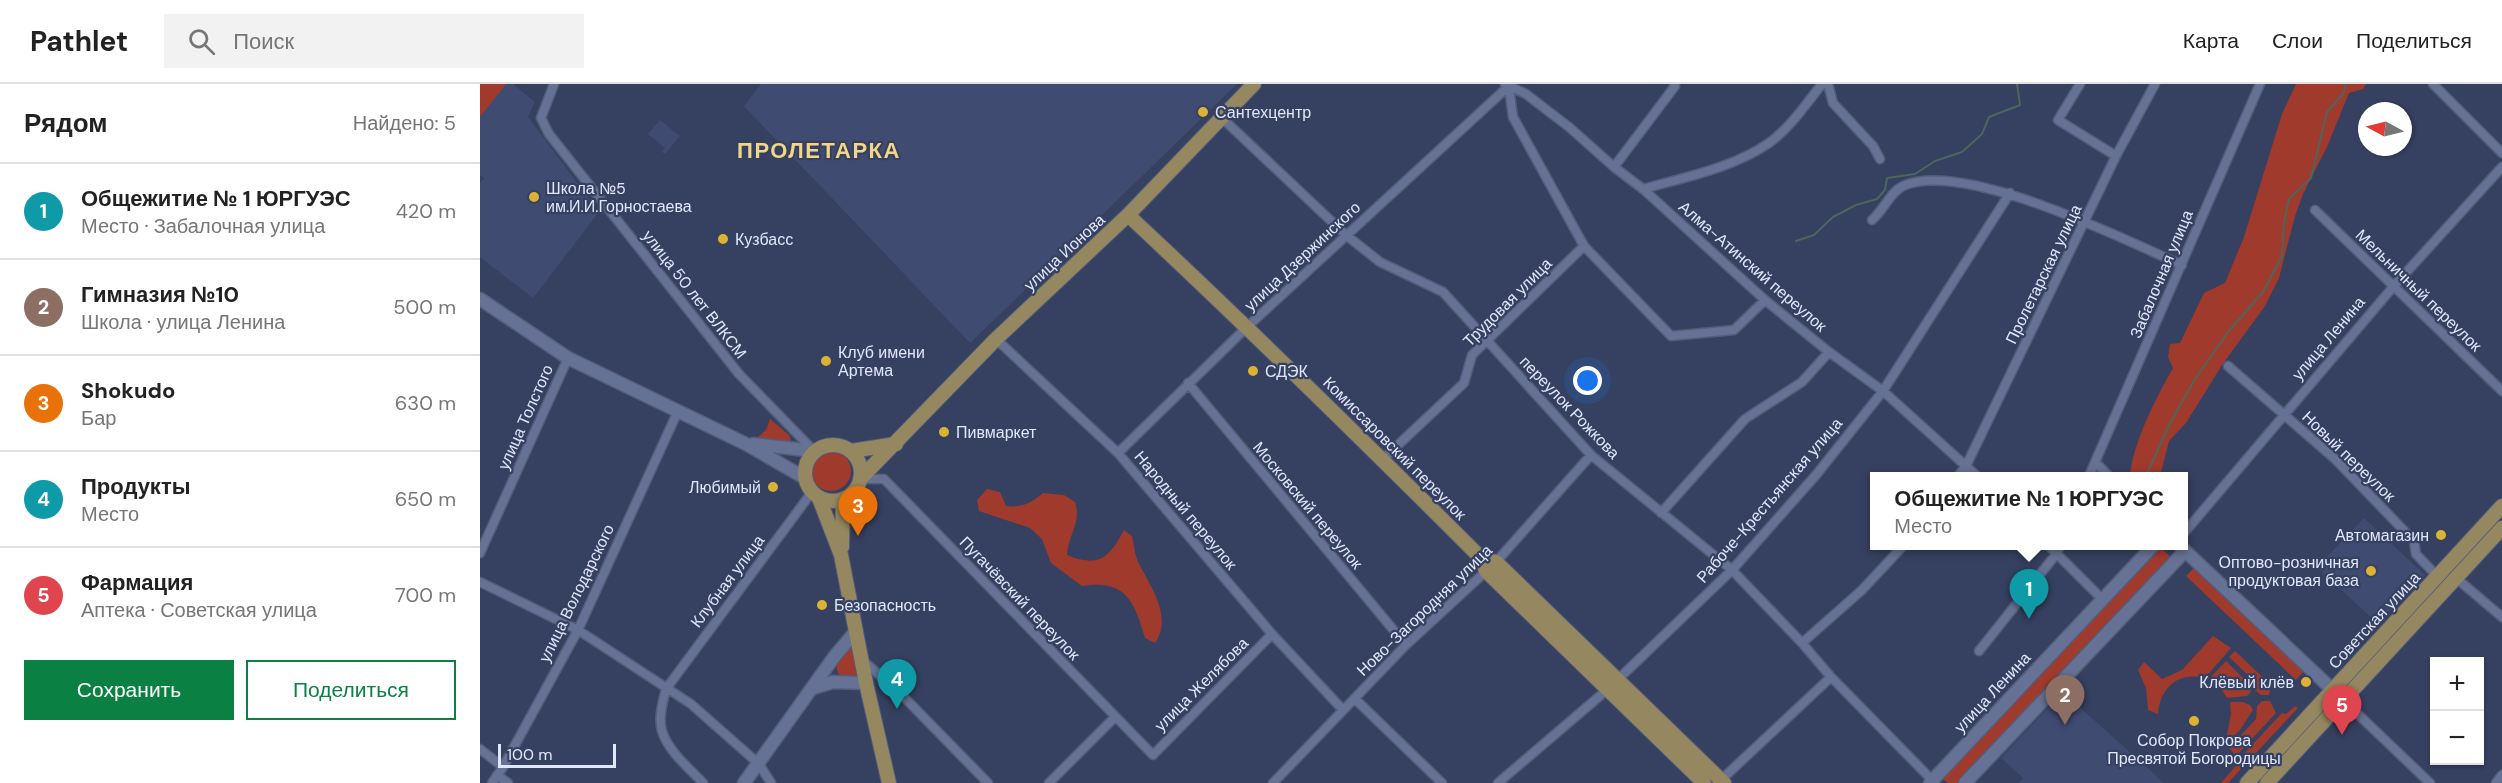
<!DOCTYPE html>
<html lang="ru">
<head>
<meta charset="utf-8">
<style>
	body { margin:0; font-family:"DM Sans",sans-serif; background:#f2f2f2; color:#222 }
	.controls { position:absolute; right:18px; bottom:18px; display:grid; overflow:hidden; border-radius:0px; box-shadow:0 2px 4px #0004 }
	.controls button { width:54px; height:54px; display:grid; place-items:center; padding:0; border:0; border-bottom:2px solid #e0e0e0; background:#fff; color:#222; font:30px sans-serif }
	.compass { position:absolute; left:1878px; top:18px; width:54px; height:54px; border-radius:50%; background:#fff; box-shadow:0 2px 4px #0004; rotate:277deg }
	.scale { position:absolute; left:18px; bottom:15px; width:118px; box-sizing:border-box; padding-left:6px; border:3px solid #e0e7fb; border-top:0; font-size:16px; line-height:21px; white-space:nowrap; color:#e0e7fb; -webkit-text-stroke:4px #364060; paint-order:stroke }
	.you { position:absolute; left:1108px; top:297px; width:21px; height:21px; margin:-15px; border:4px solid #fff; border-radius:50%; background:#1a73e8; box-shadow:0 0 0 9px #1a73e833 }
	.badge { display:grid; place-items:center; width:39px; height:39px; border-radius:50%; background:#0b8043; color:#fff; font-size:20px; font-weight:700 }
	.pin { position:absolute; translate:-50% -50px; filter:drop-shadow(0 2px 3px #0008) }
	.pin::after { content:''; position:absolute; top:32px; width:21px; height:18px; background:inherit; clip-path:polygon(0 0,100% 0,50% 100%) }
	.popup { position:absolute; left:1390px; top:388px; width:318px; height:78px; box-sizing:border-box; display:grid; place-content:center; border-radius:0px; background:#fff; filter:drop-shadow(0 2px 4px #0005); font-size:20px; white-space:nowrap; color:#767676 }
	.popup b { font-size:22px; color:#222 }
	.popup::after { content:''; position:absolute; left:50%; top:100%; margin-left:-12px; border:12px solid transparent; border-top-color:#fff }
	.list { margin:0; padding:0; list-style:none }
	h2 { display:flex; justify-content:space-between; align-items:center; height:78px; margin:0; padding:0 24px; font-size:26px }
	h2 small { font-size:20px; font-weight:400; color:#767676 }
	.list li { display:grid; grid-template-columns:39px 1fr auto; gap:18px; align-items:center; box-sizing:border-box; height:96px; padding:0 24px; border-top:2px solid #e0e0e0 }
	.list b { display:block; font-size:22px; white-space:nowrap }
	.list p { margin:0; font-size:20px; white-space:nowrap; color:#767676 }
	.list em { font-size:20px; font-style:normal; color:#767676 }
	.actions { display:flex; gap:12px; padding:18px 24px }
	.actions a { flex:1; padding:14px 0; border:2px solid #0b8043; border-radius:0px; text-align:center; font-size:21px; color:#0b8043 }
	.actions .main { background:#0b8043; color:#fff }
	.icon { flex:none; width:33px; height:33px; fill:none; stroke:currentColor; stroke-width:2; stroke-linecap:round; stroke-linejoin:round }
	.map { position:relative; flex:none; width:2022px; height:699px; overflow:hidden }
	header { display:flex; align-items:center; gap:36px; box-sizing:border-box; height:84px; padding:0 30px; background:#fff; border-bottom:2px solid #e0e0e0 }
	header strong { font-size:28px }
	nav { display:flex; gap:33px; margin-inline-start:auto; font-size:21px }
	.search { width:420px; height:54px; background:#f2f2f2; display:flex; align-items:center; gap:15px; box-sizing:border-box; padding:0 21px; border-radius:0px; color:#767676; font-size:22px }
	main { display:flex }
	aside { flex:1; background:#fff }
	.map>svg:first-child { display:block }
	.built { fill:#404b71 }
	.green { fill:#a03a2d }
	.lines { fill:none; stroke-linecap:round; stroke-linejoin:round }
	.stream { stroke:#4d665b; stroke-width:2 }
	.street-casing { stroke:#545c77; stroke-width:11 }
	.secondary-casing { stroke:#545c77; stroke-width:15 }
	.primary-casing { stroke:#545c77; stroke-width:16 }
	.street { stroke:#667295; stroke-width:8 }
	.secondary { stroke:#667295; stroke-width:12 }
	.primary { stroke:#958861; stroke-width:14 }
	.poi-dot { fill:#dbb233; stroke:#364060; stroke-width:2 }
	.labels { text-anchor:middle; stroke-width:4.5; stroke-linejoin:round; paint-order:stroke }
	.poi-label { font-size:16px; fill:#e0e7fb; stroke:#364060; text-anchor:start }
	.street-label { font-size:16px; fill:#e0e7fb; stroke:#364060 }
	.district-label { font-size:22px; font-weight:bold; letter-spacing:1.5px; fill:#f1d589; stroke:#364060 }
</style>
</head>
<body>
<header>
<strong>Pathlet</strong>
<div class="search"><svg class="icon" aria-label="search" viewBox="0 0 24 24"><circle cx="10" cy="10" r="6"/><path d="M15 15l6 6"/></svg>Поиск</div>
<nav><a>Карта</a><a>Слои</a><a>Поделиться</a></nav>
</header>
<main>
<aside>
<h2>Рядом<small>Найдено: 5</small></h2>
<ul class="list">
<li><span class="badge" style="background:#0f9aa8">1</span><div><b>Общежитие № 1 ЮРГУЭС</b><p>Место · Забалочная улица</p></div><em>420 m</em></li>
<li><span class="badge" style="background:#8d6e63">2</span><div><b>Гимназия №10</b><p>Школа · улица Ленина</p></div><em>500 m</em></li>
<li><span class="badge" style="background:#e8710a">3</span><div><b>Shokudo</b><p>Бар</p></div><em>630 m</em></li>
<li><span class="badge" style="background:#0f9aa8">4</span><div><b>Продукты</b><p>Место</p></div><em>650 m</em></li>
<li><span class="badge" style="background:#e0444e">5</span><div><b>Фармация</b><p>Аптека · Советская улица</p></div><em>700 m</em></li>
</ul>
<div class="actions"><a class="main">Сохранить</a><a>Поделиться</a></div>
</aside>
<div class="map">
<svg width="2022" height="699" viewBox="0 0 2022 699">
	<rect width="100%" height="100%" fill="#364060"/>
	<path class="built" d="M 0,0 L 33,0 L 55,18 L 48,33 L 119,128 L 53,214 L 0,173 L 0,99 L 4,94 L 0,91 Z
		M 281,0 L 757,0 L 490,259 L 264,22 Z
		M 180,36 L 200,52 L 185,70 L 182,68 L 185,64 L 168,50 Z
		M 1884,434 L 1945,491 L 1898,540 L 1837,483 Z
		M 1583,608 L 1684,699 L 1539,699 L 1543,694 L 1521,674 Z"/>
	<path class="green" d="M 0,0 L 26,0 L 0,33 Z
		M 1816,0 L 1886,0 L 1883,5 L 1869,9 L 1847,63 L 1823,110 L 1815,132 L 1799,194 L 1785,222 L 1742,281 L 1706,339 L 1689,357 L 1680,392 L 1650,392 C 1653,358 1676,314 1693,284 L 1688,273 L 1690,260 L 1700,259 L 1724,209 L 1745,199 L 1764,153 L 1802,30 Z
		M 290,335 L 309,351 L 312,360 L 286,358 L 277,354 L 286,346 Z
		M331 387a20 20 0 1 1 40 0a20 20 0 1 1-40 0Z
		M 507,405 L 520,408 L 526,422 C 542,424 551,419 563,409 L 584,411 L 595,418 C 602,438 588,451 587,471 C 619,484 629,474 644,446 L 652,452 C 654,461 655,472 659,480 C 671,503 693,533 675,559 L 665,554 C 654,517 646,495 602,502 L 571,479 L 562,455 L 550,444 L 499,427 L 497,416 Z
		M 1680,463 L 1692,474 L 1482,699 L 1468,699 L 1463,695 Z
		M 1715,483 L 1825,586 L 1816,596 L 1706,492 Z
		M 1733,552 L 1751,564 L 1725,594 C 1698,587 1680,604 1678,630 L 1668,626 L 1666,604 L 1658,586 L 1664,578 L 1682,595 L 1702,586 Z
		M 372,563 L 380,591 L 373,594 L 361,593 C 352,582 359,575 365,565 Z
		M 1755,567 L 1791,601 L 1789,611 L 1781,611 L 1775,606 L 1771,594 L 1749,573 Z
		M 1746,577 L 1769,600 L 1771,608 L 1767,612 L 1747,614 L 1738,600 L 1729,595 Z
		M 1782,617 L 1790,617 L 1796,629 L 1756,672 L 1749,664 L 1776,635 L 1777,622 Z
		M 1750,618 L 1763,618 L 1770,621 L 1773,626 L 1760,646 L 1745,661 L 1751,630 Z
		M 1815,622 L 1818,624 L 1748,699 L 1741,699 L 1760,677 L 1759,675 L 1802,629 L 1806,630 Z"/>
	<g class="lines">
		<path class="stream" d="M 1316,157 L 1334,151 L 1353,133 L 1376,121 L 1397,115 L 1405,106 L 1407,94 L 1435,90 L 1455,77 L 1482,68 L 1502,50 L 1509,33 L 1540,21 L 1537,0
			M 1666,392 L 1690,339 L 1715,295 L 1748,248 L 1783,208 L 1802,172 L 1804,138 L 1809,115 L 1831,94 L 1847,28 L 1863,10 L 1866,0"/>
		<g class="street-casing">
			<path id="street" d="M 74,0 L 61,34 L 69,50 L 259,290 L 334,367
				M 1025,0 L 1046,10 L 1089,43 L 1134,83 L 1163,105 L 1285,216 L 1349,268 L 1403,307 L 1497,392
				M 1348,0 L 1353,19 L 1393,62 L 1400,75
				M 1600,0 L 1578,36 L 1636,72
				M 1953,0 L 2022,69
				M 1029,4 L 1033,33 L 1104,162 L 1191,252 L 1254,246 L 1285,216
				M 742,34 L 866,151 L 900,178 L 963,208 L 1111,371 L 1252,486 L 1322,559 L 1351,593 L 1455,699
				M 1134,83 L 1195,2 L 1194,0
				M 1163,105 C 1205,93 1253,84 1289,59 C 1310,44 1326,20 1342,0
				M 1835,126 L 2022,307
				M 1392,136 C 1404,126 1410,108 1423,102 C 1483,75 1643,155 1702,181
				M 516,255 L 638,369 L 792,550 L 863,626
				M 1748,282 L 1855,375 L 1934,457 L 1936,470 L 1957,492
				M 708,299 L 926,561
				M 638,369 L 767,243 L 1031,0
				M 903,375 L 984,299 L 992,271 L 1104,162
				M 1615,378 L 1629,392
				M 1478,392 L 1486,382 L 1636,72 L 1675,0
				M 1609,392 L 1780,0
				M 381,395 L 404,395 L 673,671 L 792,550
				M 1181,429 L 1265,335 L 1322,298 L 1349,268
				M 1704,449 L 1913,203 L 2022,83
				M 1569,462 L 1622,515
				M 0,469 L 88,274
				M 1976,494 L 2022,533
				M 0,498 L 98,546 L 211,620 L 279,680 L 291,699
				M 1322,559 L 1382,506 L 1423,462
				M 1499,567 L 1577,469 L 1580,462
				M 381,575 L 419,608 L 508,699
				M 875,615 L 962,699
				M 1863,616 L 1950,699
				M 0,665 L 23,683
				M 17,691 L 28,699
				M 1241,696 L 1351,593
				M 12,699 L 23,683 L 98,546 L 198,327
				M 223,699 C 209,684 188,667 182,647 C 178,634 183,617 186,605 L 332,408
				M 569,699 L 635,633
				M 793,699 L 926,561 L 1016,478 L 1111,371
				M 1018,699 L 1128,605 L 1252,486 L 1336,391 L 1403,307 L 1530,109
				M 2016,699 L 2022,691"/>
		</g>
		<g class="secondary-casing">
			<path id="secondary" d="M 0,215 L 88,274 L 266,360 L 325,394
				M 273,360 L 334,367
				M 1700,462 L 1858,611
				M 333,604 L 353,598 L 386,599
				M 264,699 L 354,573 L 376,547
				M 1450,699 L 1673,462
				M 1485,699 L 1705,467"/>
		</g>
		<g class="primary-casing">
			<path id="primary" d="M 648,131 C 768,243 885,358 1001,474 L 1006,487 L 1224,699
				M325 389a28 28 0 1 1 56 0a28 28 0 1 1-56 0Z
				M 371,367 L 416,360
				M 380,395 L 516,255 L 648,131 L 774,0
				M 339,414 L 361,471 L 386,599 L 409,699
				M 362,463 L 363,415
				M 1001,474 L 1016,478 L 1244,699
				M 1767,699 L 2022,422
				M 1787,699 L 2022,444"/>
		</g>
		<use href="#street" class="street"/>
		<use href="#secondary" class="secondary"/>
		<use href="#primary" class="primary"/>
	</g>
	<g class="poi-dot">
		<circle cx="723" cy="28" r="6"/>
		<circle cx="54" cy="113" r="6"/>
		<circle cx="243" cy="155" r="6"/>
		<circle cx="346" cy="277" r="6"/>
		<circle cx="773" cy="287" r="6"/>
		<circle cx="464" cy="348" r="6"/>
		<circle cx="293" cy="403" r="6"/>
		<circle cx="1961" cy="451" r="6"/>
		<circle cx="1891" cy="487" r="6"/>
		<circle cx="342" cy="521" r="6"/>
		<circle cx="1826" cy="598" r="6"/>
		<circle cx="1714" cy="637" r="6"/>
	</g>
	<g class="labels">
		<g class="poi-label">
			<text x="735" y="34">Сантехцентр</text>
			<text x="66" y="110">Школа №5<tspan x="66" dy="18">им.И.И.Горностаева</tspan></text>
			<text x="255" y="161">Кузбасс</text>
			<text x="358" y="274">Клуб имени<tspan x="358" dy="18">Артема</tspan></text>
			<text x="785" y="293">СДЭК</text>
			<text x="476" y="354">Пивмаркет</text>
			<text x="281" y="409" text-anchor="end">Любимый</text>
			<text x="1949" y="457" text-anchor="end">Автомагазин</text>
			<text x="1879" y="484" text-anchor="end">Оптово-розничная<tspan x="1879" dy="18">продуктовая база</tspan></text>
			<text x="354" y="527">Безопасность</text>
			<text x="1814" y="604" text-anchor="end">Клёвый клёв</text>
			<text x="1714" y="662" text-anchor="middle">Собор Покрова<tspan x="1714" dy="18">Пресвятой Богородицы</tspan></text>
		</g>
		<g class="street-label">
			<text transform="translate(584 168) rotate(-43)" y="6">улица Ионова</text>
			<text transform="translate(822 172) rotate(-43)" y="6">улица Дзержинского</text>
			<text transform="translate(1273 182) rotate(41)" y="6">Алма-Атинский переулок</text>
			<text transform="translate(1563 190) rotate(-64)" y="6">Пролетарская улица</text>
			<text transform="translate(1681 190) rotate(-67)" y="6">Забалочная улица</text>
			<text transform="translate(1939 206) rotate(44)" y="6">Мельничный переулок</text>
			<text transform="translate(215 210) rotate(52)" y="6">улица 50 лет ВЛКСМ</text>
			<text transform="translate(1027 218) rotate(-45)" y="6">Трудовая улица</text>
			<text transform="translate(1848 254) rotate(-50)" y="6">улица Ленина</text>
			<text transform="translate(1090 323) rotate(46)" y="6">переулок Рожкова</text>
			<text transform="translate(45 333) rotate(-66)" y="6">улица Толстого</text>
			<text transform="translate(915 364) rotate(45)" y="6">Комиссаровский переулок</text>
			<text transform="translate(1869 372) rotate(44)" y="6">Новый переулок</text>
			<text transform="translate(1289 416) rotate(-49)" y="6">Рабоче-Крестьянская улица</text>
			<text transform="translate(828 421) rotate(50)" y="6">Московский переулок</text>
			<text transform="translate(706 426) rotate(50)" y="6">Народный переулок</text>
			<text transform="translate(247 497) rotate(-53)" y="6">Клубная улица</text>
			<text transform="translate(96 509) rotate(-64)" y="6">улица Володарского</text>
			<text transform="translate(540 514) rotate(46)" y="6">Пугачёвский переулок</text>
			<text transform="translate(944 526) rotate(-44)" y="6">Ново-Загородняя улица</text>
			<text transform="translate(1894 536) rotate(-47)" y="6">Советская улица</text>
			<text transform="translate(721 600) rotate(-45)" y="6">улица Желябова</text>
			<text transform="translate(1512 608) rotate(-47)" y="6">улица Ленина</text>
		</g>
		<g class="district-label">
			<text x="339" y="74">ПРОЛЕТАРКА</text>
		</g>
	</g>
</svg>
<div class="controls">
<button>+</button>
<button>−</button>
</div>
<svg class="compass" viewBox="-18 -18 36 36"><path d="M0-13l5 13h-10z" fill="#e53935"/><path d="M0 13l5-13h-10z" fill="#767676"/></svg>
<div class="scale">100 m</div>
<div class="you"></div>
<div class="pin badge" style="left:1549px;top:535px;background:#0f9aa8">1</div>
<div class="popup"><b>Общежитие № 1 ЮРГУЭС</b>Место</div>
<div class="pin badge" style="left:1585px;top:641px;background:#8d6e63">2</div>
<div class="pin badge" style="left:378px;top:452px;background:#e8710a">3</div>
<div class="pin badge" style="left:417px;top:625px;background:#0f9aa8">4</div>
<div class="pin badge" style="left:1862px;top:651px;background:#e0444e">5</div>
</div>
</main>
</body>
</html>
